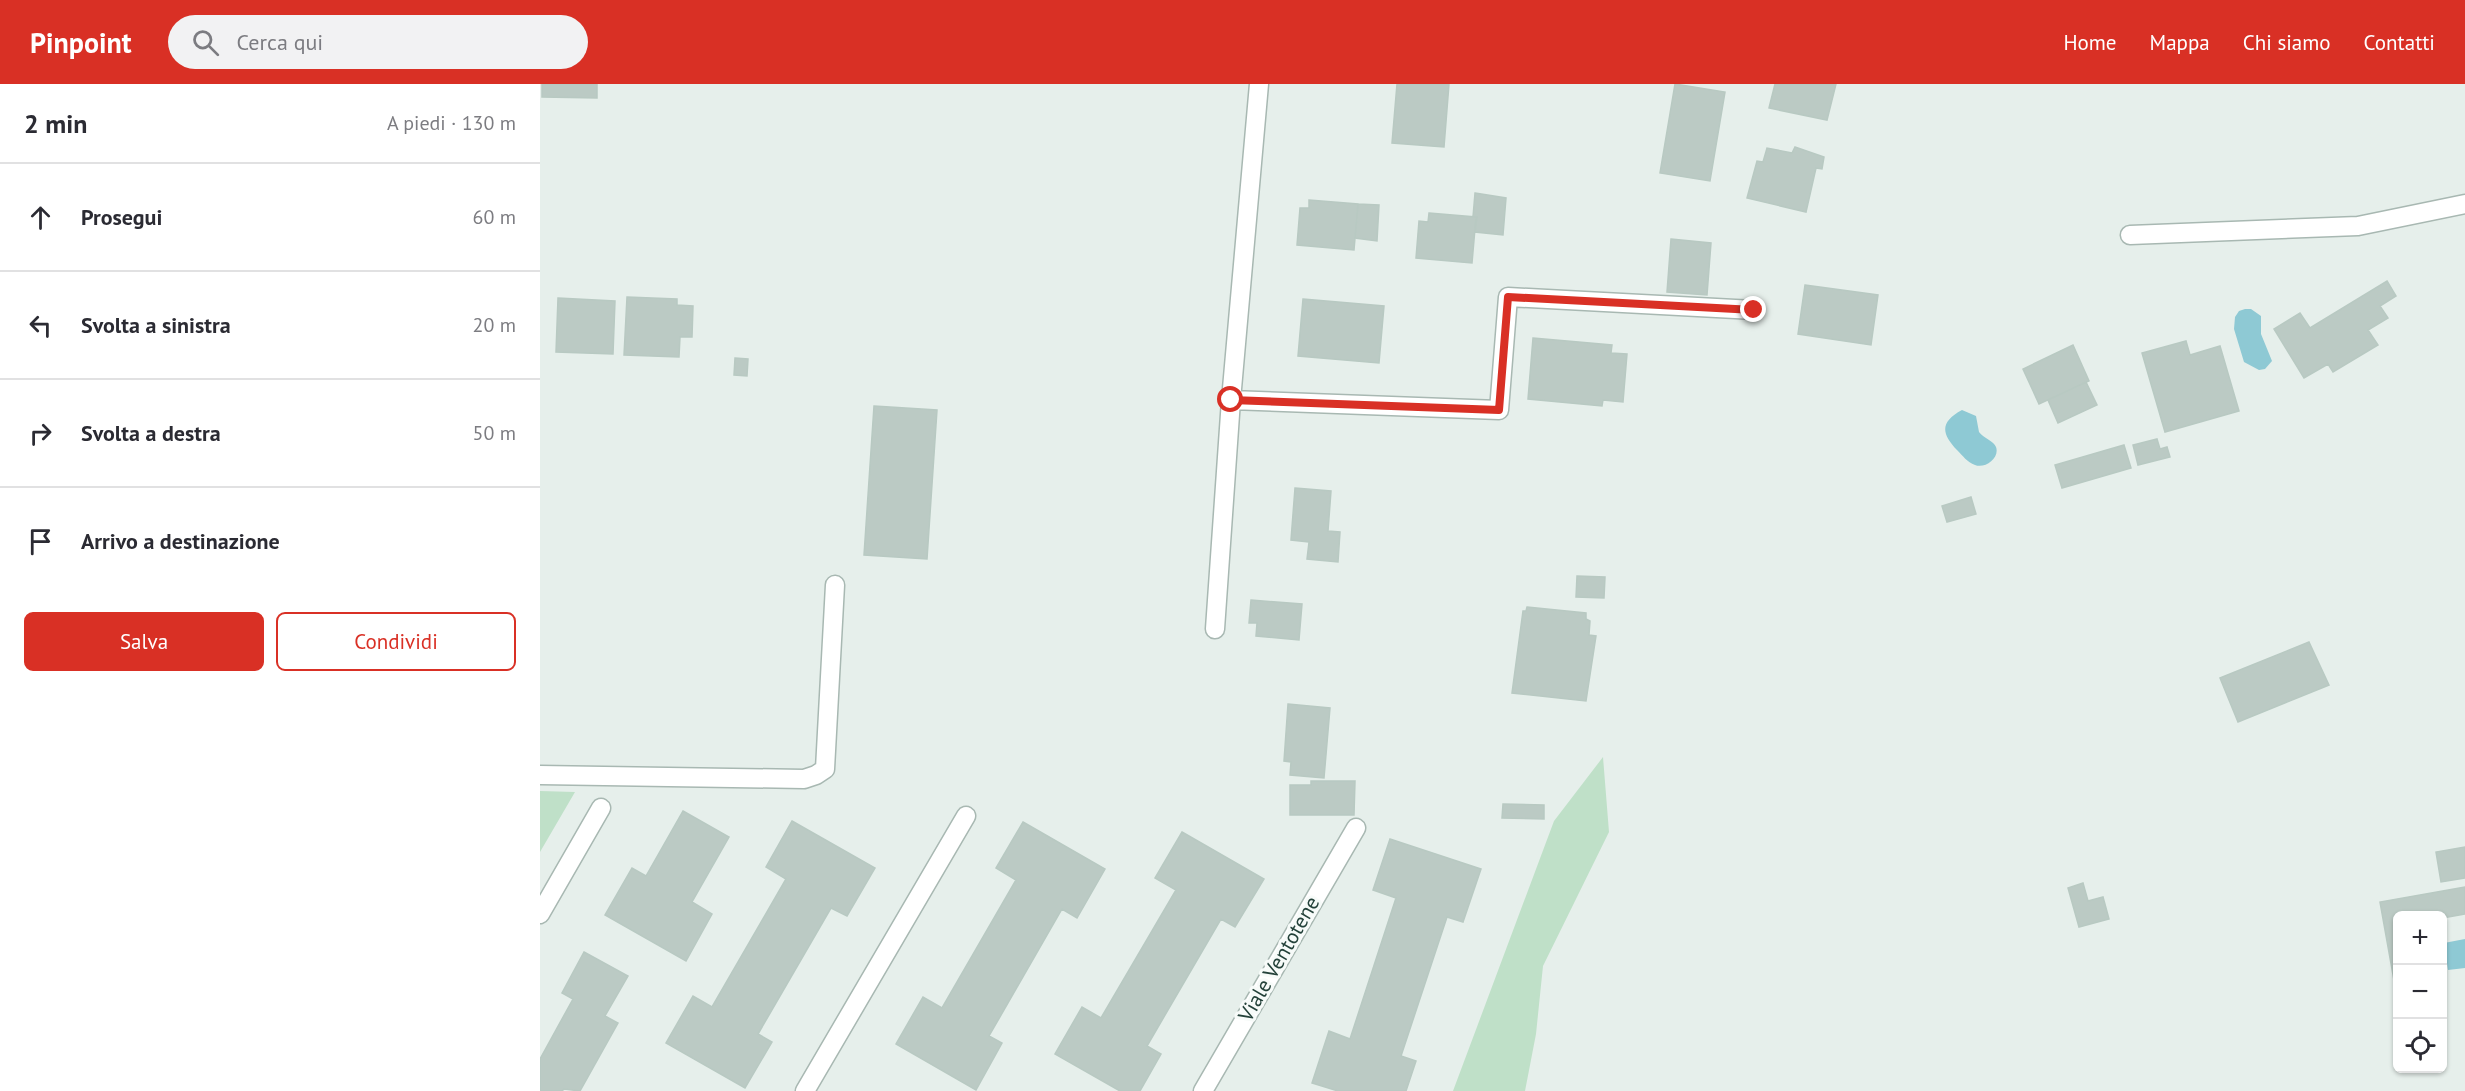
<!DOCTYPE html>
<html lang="it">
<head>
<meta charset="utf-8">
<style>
	body { margin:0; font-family:"PT Sans",sans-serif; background:#f2f2f3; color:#2b2b33 }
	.controls { position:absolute; right:18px; bottom:18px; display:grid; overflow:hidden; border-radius:9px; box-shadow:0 2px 4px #0004 }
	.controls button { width:54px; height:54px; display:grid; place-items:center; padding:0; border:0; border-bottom:2px solid #e1e1e2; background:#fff; color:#2b2b33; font:30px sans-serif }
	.stop { position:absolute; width:18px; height:18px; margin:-14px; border:4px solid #d93025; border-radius:50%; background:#fff }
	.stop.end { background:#d93025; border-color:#fff; box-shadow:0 2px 6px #0008 }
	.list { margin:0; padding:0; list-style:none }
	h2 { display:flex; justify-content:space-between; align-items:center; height:78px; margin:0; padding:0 24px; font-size:26px }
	h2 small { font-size:20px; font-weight:400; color:#7c7c81 }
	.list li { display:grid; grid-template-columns:39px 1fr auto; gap:18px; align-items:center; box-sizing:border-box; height:108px; padding:0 24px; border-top:2px solid #e1e1e2 }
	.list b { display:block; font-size:22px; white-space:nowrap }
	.list em { font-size:20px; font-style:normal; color:#7c7c81 }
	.actions { display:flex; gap:12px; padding:18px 24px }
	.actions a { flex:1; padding:14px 0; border:2px solid #d93025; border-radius:9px; text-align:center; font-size:21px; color:#d93025 }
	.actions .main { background:#d93025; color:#fff }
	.icon { flex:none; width:33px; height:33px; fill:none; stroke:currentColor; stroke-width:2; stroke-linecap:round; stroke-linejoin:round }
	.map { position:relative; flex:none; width:1925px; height:1007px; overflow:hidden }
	header { display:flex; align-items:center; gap:36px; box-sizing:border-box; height:84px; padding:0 30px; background:#d93025; color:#fff }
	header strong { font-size:28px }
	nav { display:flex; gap:33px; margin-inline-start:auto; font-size:21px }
	.search { width:420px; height:54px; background:#f2f2f3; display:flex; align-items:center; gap:15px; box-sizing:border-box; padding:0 21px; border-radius:33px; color:#7c7c81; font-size:22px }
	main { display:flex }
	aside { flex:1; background:#fff }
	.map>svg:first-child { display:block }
	.green { fill:#bfe0c8 }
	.water { fill:#8ec9d4 }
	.building { fill:#bbcac4; stroke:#b8c9c2; stroke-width:1.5 }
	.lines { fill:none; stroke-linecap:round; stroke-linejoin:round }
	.minor-casing { stroke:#a8b8b2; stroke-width:21 }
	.minor { stroke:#fff; stroke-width:18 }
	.route { stroke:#d93025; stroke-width:8 }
	.labels { text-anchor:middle; stroke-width:6; stroke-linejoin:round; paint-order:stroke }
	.street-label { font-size:21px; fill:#24423a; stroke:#f7fbf9 }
</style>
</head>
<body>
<header>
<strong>Pinpoint</strong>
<div class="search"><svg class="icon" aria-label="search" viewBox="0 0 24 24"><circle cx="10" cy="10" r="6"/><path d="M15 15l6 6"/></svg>Cerca qui</div>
<nav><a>Home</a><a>Mappa</a><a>Chi siamo</a><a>Contatti</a></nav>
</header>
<main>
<aside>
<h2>2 min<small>A piedi · 130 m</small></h2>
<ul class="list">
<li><svg class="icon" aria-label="ahead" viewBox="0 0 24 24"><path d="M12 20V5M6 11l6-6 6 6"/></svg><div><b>Prosegui</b></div><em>60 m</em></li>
<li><svg class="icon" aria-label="left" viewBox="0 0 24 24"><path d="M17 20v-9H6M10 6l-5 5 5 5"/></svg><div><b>Svolta a sinistra</b></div><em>20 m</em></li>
<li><svg class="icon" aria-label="right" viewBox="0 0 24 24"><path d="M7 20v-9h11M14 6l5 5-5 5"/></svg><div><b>Svolta a destra</b></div><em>50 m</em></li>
<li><svg class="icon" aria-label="arrive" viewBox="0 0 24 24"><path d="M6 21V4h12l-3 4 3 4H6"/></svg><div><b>Arrivo a destinazione</b></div></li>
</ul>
<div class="actions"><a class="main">Salva</a><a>Condividi</a></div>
</aside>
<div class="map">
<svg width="1925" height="1007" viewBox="0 0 1925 1007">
	<rect width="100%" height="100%" fill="#e6efeb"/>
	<path class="green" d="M 1063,673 L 1069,748 L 1003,882 L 996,950 L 985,1007 L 913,1007 L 1014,737 Z
		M 0,707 L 35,708 L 0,768 Z"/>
	<path class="water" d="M 1705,225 L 1711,225 L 1721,232 L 1721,250 L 1732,277 L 1725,285 L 1719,286 L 1704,278 L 1694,245 L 1695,233 L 1699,227 Z
		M 1422,326 L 1436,332 L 1439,348 C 1443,354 1454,357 1456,363 C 1460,374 1445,385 1435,381 C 1427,378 1423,372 1417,366 C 1401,349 1400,338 1422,326 Z
		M 1925,855 L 1925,884 L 1908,886 L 1904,859 Z"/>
	<path class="building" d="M 2,0 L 57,0 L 57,14 L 2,13 Z
		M 857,0 L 909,0 L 904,63 L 852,59 Z
		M 1135,0 L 1185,8 L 1170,97 L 1120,89 Z
		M 1235,0 L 1296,0 L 1287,36 L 1229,24 Z
		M 1255,63 L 1284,73 L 1282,85 L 1276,84 L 1266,128 L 1207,114 L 1217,77 L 1223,78 L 1227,64 L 1252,69 Z
		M 935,109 L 966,114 L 963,151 L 935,148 L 937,133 L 933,133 Z
		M 769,116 L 818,120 L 814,166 L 757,161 L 760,124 L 769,124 Z
		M 818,120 L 839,121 L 837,157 L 815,154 Z
		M 889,129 L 936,133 L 932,179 L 876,174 L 879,137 L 888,138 Z
		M 1131,155 L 1171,159 L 1167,211 L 1127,208 Z
		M 1847,197 L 1856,212 L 1840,222 L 1848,234 L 1828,246 L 1838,261 L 1793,288 L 1788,280 L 1764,294 L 1734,245 L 1760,229 L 1770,244 Z
		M 1265,201 L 1338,211 L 1331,261 L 1258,250 Z
		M 87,213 L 137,215 L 137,221 L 153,222 L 152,253 L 140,253 L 139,273 L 84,271 Z
		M 18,214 L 75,217 L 73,270 L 16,268 Z
		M 763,215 L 844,222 L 839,279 L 758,272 Z
		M 993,254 L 1072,261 L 1071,269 L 1087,270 L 1083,318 L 1063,316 L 1062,322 L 988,315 Z
		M 1646,257 L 1650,271 L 1680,262 L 1699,327 L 1625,348 L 1602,269 Z
		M 1533,261 L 1549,297 L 1499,320 L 1483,285 Z
		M 195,274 L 208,275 L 207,292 L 194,291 Z
		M 1546,298 L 1557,321 L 1518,339 L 1508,316 Z
		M 334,322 L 397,326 L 387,475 L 324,471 Z
		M 1617,355 L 1620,365 L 1627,363 L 1630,373 L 1598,381 L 1593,361 Z
		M 1584,361 L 1591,384 L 1522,404 L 1515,381 Z
		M 755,404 L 791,407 L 788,447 L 800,448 L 798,478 L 767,475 L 769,458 L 751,456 Z
		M 1431,413 L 1436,430 L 1407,438 L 1402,422 Z
		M 1037,492 L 1065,493 L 1064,514 L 1036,513 Z
		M 711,516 L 762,520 L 759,556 L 716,552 L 717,539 L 709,539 Z
		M 987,523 L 1046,529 L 1046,535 L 1050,537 L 1049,551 L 1056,552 L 1046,617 L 972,609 L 983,527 L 986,527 Z
		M 1769,558 L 1789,601 L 1698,638 L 1680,594 Z
		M 748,620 L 790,624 L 784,694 L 750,691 L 751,678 L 744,677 Z
		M 771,697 L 815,697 L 814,731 L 750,731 L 750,701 L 771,701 Z
		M 963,720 L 1004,721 L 1004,735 L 962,734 Z
		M 143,727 L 189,753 L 152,818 L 172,830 L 146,877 L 65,831 L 92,784 L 106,792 Z
		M 252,737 L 335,784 L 307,832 L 291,824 L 218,950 L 232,958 L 205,1004 L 126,959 L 153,912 L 172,923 L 246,795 L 226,783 Z
		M 483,738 L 565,785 L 537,834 L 522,825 L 449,952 L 462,959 L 436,1006 L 356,960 L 383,913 L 402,924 L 476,796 L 456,784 Z
		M 642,748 L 724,795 L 695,843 L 681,835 L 607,962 L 621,970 L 600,1007 L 580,1007 L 515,970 L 542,923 L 561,934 L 636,806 L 615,794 Z
		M 850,755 L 941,785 L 923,838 L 907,833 L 861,972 L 876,977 L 866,1007 L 798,1007 L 772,999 L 789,947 L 810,955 L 856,814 L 833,806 Z
		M 1925,763 L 1925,794 L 1901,798 L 1896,768 Z
		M 1543,799 L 1548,817 L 1563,813 L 1569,835 L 1539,843 L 1528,804 Z
		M 1925,803 L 1925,830 L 1902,834 L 1902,832 L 1858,832 L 1857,913 L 1840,818 Z
		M 44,868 L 88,892 L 65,932 L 78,939 L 40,1007 L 24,1005 L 22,1007 L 0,1007 L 0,975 L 33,915 L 22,909 Z"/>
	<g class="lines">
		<g class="minor-casing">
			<path id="minor" d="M 1590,151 L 1818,142 L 1925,120
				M 691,316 L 959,326 L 968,213 L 1214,226
				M 675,545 L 691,316 L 719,0
				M 0,691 L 264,695 L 276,691 L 285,685 L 295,501
				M 0,830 L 61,724
				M 265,1007 L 426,732
				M 663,1007 L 816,744"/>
		</g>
		<use href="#minor" class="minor"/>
	</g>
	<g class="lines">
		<path class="route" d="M 691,316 L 959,326 L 968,213 L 1214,226"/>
	</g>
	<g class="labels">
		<g class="street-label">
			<text transform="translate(739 875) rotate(-60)" y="7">Viale Ventotene</text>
		</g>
	</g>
</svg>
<div class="controls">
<button>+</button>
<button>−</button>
<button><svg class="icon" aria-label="locate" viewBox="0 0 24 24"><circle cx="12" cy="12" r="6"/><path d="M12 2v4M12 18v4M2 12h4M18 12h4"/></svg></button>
</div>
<div class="stop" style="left:691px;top:316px"></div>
<div class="stop end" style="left:1214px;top:226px"></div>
</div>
</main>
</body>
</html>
